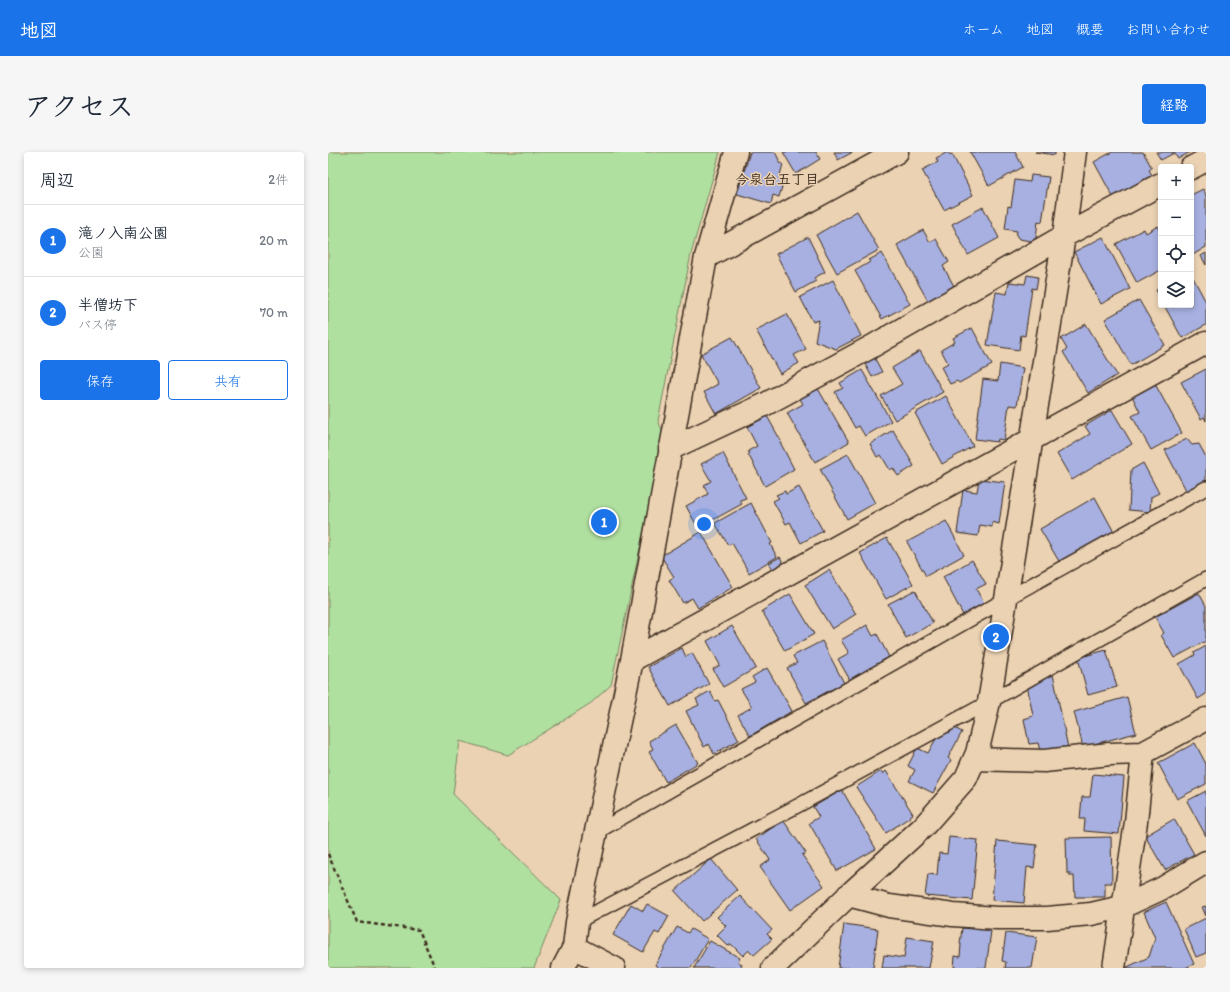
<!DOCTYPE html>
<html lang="ja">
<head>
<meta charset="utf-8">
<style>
	body { margin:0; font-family:Itim,"Klee One",sans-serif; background:#f6f6f7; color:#1f2937 }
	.controls { position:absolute; right:12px; top:12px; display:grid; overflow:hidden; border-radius:4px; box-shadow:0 2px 6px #0003 }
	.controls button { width:36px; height:36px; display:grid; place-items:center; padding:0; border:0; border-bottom:1px solid #e0e1e3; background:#fff; color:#1f2937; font:20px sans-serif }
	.you { position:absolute; left:376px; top:372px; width:14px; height:14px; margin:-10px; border:3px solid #fff; border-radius:50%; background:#1a73e8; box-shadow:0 0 0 6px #1a73e833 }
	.badge { display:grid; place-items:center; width:26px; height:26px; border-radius:50%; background:#1a73e8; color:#fff; font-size:13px; font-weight:700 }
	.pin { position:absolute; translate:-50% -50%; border:2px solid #fff; box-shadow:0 1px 4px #0006 }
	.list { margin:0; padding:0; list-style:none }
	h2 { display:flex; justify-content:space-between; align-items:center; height:52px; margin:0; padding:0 16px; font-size:17px }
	h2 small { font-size:13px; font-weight:400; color:#747a83 }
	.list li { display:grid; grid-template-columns:26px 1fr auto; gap:12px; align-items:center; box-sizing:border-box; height:72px; padding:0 16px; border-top:1px solid #e0e1e3 }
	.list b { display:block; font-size:15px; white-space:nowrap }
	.list p { margin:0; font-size:13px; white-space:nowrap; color:#747a83 }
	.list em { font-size:13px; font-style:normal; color:#747a83 }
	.actions { display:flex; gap:8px; padding:12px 16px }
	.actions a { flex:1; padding:9px 0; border:1px solid #1a73e8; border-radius:4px; text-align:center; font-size:14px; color:#1a73e8 }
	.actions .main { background:#1a73e8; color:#fff }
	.icon { flex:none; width:22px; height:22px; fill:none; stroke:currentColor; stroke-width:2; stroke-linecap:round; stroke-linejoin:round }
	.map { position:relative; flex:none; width:878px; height:816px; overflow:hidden; border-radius:4px }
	header { display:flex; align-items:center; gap:24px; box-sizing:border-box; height:56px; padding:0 20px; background:#1a73e8; color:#fff }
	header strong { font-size:19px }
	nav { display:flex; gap:22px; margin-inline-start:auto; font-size:14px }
	.intro { display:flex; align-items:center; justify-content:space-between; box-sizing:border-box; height:96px; padding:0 24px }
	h1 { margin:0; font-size:28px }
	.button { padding:10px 18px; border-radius:4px; background:#1a73e8; color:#fff; font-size:14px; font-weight:700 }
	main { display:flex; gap:24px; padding:0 24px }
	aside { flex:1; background:#fff; border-radius:4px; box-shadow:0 2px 6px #0003 }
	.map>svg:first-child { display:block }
	.green { fill:#b0e0a0; stroke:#76855f }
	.building { fill:#a7b0e0; stroke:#3b2a1e }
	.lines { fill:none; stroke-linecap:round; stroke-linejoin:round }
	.lane-casing { stroke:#3b2a1e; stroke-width:16 }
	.street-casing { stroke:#3b2a1e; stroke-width:25 }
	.path { stroke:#3b2a1e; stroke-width:2.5; stroke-dasharray:4 3; stroke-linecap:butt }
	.lane { stroke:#ebd2b3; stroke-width:13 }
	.street { stroke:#ebd2b3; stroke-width:22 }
	.labels { text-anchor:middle; stroke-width:3; stroke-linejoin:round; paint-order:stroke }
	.neighbourhood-label { font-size:14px; font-weight:bold; fill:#3b2a1e; stroke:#ebd2b3 }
</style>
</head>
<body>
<header>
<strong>地図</strong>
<nav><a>ホーム</a><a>地図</a><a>概要</a><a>お問い合わせ</a></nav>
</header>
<div class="intro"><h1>アクセス</h1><a class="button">経路</a></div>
<main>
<aside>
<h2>周辺<small>2件</small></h2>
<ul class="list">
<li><span class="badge">1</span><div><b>滝ノ入南公園</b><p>公園</p></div><em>20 m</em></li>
<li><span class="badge">2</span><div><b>半僧坊下</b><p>バス停</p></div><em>70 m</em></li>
</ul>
<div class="actions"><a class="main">保存</a><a>共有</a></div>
</aside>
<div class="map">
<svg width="878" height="816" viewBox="0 0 878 816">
	<rect width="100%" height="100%" fill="#ebd2b3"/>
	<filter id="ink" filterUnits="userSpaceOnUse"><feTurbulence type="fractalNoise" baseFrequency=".025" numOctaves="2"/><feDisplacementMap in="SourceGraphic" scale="8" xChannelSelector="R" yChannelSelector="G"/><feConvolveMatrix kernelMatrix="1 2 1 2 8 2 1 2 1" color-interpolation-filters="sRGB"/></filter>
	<g filter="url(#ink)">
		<path class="green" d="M 0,0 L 392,0 L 363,102 L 330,269 L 336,282 L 283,533 L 263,551 L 180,603 L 132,589 L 125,642 L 233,748 L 206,816 L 0,816 Z"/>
		<path class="building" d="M 422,0 L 447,0 L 451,8 L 451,11 L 455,12 L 451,27 L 456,28 L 451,45 L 445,43 L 443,52 L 409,42 Z
			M 455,0 L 488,0 L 492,7 L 468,22 Z
			M 506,0 L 525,0 L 510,8 Z
			M 620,0 L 622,3 L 624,2 L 645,43 L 616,58 L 594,18 L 610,10 L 608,6 Z
			M 642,0 L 687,0 L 695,15 L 661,34 Z
			M 707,0 L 727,0 L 727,3 Z
			M 784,0 L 815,0 L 824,16 L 821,18 L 824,23 L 785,45 L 766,10 Z
			M 828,0 L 862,0 L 850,7 L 846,1 L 833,8 Z
			M 703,23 L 721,25 L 714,70 L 710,69 L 708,86 L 703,89 L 691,87 L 688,83 L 689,79 L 677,77 L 680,54 L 683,55 L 687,28 L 702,30 Z
			M 875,37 L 878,43 L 878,95 L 863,104 L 863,43 Z
			M 655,55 L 671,86 L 640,103 L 624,72 Z
			M 529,59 L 551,98 L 509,121 L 488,83 Z
			M 830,74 L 833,80 L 833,118 L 809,131 L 788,92 L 816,77 L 818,81 Z
			M 595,78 L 602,90 L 608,87 L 621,110 L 615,114 L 626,134 L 600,149 L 569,93 Z
			M 480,85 L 497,120 L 486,126 L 488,129 L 468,140 L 448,102 Z
			M 775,85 L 802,137 L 773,152 L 746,100 Z
			M 554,101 L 582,152 L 554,167 L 527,119 L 542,110 L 541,108 Z
			M 878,101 L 878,113 L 873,104 Z
			M 863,122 L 878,150 L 878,173 L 854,186 L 836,153 L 863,153 Z
			M 699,123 L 710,125 L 708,137 L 704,136 L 697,184 L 693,183 L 691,198 L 659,193 L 668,140 L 679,142 L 681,130 L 697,132 Z
			M 505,128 L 533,184 L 508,197 L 487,189 L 491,168 L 485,170 L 472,145 Z
			M 833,136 L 833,147 L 828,138 Z
			M 811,148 L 837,193 L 803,213 L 777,167 Z
			M 459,162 L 478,197 L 466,203 L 471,211 L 452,222 L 428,178 Z
			M 758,172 L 789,223 L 760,241 L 735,200 L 739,197 L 733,187 Z
			M 644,176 L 664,213 L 631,231 L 629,229 L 622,232 L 613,215 L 620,211 L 613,198 L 627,190 L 625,186 Z
			M 404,185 L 433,236 L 388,262 L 376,240 L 390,232 L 373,202 Z
			M 592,199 L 615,240 L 567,268 L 553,244 L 574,232 L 564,216 Z
			M 546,205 L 554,220 L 544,225 L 536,210 Z
			M 672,212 L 695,216 L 689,254 L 681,253 L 676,288 L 670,287 L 669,290 L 647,287 L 655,227 L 670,229 Z
			M 878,217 L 878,269 L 876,265 L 873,267 L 853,230 Z
			M 534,218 L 563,269 L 537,284 L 531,274 L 527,276 L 507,240 L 515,236 L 512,231 Z
			M 827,232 L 854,281 L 823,298 L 804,264 L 812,260 L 804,244 Z
			M 489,235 L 521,290 L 487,310 L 459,261 L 475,252 L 471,245 Z
			M 618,244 L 645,294 L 614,312 L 587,261 Z
			M 784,258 L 804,292 L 744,328 L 729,302 L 762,282 L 757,274 Z
			M 439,264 L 453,289 L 452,290 L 466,317 L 437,334 L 420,302 L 421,301 L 420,299 L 429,294 L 419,275 Z
			M 565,278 L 586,314 L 570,324 L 565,316 L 562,318 L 553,303 L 549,305 L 542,292 Z
			M 859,287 L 864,293 L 871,292 L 878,305 L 878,330 L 859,340 L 837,298 Z
			M 395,301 L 418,346 L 412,348 L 414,352 L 370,376 L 358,354 L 380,342 L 376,333 L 383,329 L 373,312 Z
			M 520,302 L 547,351 L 519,367 L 492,317 Z
			M 815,311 L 831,341 L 823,345 L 822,360 L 801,358 L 803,318 Z
			M 651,327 L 677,330 L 671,372 L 664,370 L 664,375 L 652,373 L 650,384 L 629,381 L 635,338 L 649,340 Z
			M 471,335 L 495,379 L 473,391 L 462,370 L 458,372 L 445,349 L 451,346 L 448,343 L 457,339 L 458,342 Z
			M 767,345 L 786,380 L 732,411 L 712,377 Z
			M 423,351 L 444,391 L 442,392 L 449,405 L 421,421 L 404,391 L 400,393 L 387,371 Z
			M 618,369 L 636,403 L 598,424 L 579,390 Z
			M 373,380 L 405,435 L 370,456 L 364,446 L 355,451 L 341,428 L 346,425 L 333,404 Z
			M 559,386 L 585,432 L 558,447 L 532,401 Z
			M 452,405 L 456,412 L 445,418 L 441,411 Z
			M 644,408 L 658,432 L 648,437 L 656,451 L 635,463 L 615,425 Z
			M 501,418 L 528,462 L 504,477 L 477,433 Z
			M 587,438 L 605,471 L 578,486 L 560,452 Z
			M 871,441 L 878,454 L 878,489 L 846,506 L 833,483 L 836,481 L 827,465 Z
			M 462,442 L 486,482 L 457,499 L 434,459 Z
			M 539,473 L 545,484 L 549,482 L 561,505 L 522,528 L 510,507 L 521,501 L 513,488 Z
			M 404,474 L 428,516 L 395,535 L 385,517 L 392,513 L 379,489 Z
			M 494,489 L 516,531 L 478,551 L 459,516 L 469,511 L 465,504 Z
			M 878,494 L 878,542 L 870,547 L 851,512 L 867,503 L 866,501 Z
			M 354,496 L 358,505 L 364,501 L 381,532 L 342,554 L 320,515 Z
			M 778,498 L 789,535 L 760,543 L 750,506 Z
			M 439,516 L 464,559 L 422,584 L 410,563 L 424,555 L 413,537 L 427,530 L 424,525 Z
			M 725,522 L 740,596 L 713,602 L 710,591 L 701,592 L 696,567 L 705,564 L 699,533 Z
			M 382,539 L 387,549 L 390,548 L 411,588 L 386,602 L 381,592 L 376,595 L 358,559 L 371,553 L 368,547 Z
			M 799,545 L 808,581 L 755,595 L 746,560 Z
			M 348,573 L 370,611 L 338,630 L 321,600 L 325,597 L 321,589 Z
			M 625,575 L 634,580 L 620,606 L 623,608 L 605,641 L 581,629 L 587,618 L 580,614 L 589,596 L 600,601 L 610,583 L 613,585 L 617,578 L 622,581 Z
			M 867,591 L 878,612 L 878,632 L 849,647 L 830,611 Z
			M 553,619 L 555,622 L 558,619 L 585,662 L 582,664 L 582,665 L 558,681 L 528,635 Z
			M 765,622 L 796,625 L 791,682 L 756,679 L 757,667 L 752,667 L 754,645 L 762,645 Z
			M 514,638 L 548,697 L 509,719 L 481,671 L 491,665 L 485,655 Z
			M 878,639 L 878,684 L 859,649 Z
			M 846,667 L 866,702 L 837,718 L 817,684 Z
			M 455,668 L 478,701 L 474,703 L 496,734 L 462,758 L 432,715 L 442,708 L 428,687 Z
			M 621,685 L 650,688 L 644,748 L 597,744 L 600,722 L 609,723 L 611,701 L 619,702 Z
			M 783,685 L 784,731 L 777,731 L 777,745 L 747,745 L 746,724 L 742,724 L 742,721 L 739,721 L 738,686 Z
			M 669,689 L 709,693 L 706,716 L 699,715 L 696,751 L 664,748 Z
			M 383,707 L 409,738 L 374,769 L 347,739 Z
			M 412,744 L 444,778 L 439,782 L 444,787 L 426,803 L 421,798 L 415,804 L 403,792 L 400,794 L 389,783 L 398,774 L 389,765 Z
			M 838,750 L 866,812 L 857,816 L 797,816 L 821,805 L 827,786 L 816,760 Z
			M 303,752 L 315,759 L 319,752 L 341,764 L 331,782 L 327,780 L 315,800 L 285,783 Z
			M 878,754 L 878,764 L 874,755 Z
			M 878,766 L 878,801 L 868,805 L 856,777 Z
			M 516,772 L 550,777 L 545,816 L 510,816 Z
			M 349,775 L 360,781 L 363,777 L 380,787 L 363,816 L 331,816 L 327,813 Z
			M 634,776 L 663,779 L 658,816 L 626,816 L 627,804 L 632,805 L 633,792 L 632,792 Z
			M 678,781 L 709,785 L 704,816 L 677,816 L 678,810 L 674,809 Z
			M 579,785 L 606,789 L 601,816 L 554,816 L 556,803 L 576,806 Z
			M 382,789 L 412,806 L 410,810 L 414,812 L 412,816 L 366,816 Z"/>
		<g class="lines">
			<g class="lane-casing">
				<path id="lane" d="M 267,681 L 678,447 L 878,336
					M 249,770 L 473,652 L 661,550 L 878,427"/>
			</g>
			<g class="street-casing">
				<path id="street" d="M 863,16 L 878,8
					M 378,105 L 569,0
					M 342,297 L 436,253 L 543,195 L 736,84 L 833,32
					M 304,508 L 878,191
					M 647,607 L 716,609 L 782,602 L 815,601 L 878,567
					M 520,743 L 561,754 L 625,763 L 669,766 L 719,766 L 763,762 L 794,755 L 835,736 L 878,710
					M 246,795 L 286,816
					M 235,816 L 246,795 L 249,770 L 304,508 L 378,105 L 408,0
					M 445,816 L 525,739 L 595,675 L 638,626 L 649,601 L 661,550 L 672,485 L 736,84 L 747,0
					M 786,816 L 808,670 L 815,601"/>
			</g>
			<path class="path" d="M 0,702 L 29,770 L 91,778 L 107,816"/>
			<use href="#lane" class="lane"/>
			<use href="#street" class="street"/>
		</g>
	</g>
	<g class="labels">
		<g class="neighbourhood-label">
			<text x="449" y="32">今泉台五丁目</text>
		</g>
	</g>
</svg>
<div class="controls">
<button>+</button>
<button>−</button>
<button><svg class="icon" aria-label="locate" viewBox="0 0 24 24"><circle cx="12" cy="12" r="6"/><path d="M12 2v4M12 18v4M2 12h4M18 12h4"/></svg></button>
<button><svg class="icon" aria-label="layers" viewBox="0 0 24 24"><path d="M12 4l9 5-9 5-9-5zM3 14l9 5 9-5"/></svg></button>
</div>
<div class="you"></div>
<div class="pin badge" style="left:276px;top:370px">1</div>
<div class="pin badge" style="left:668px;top:485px">2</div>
</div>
</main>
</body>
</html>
